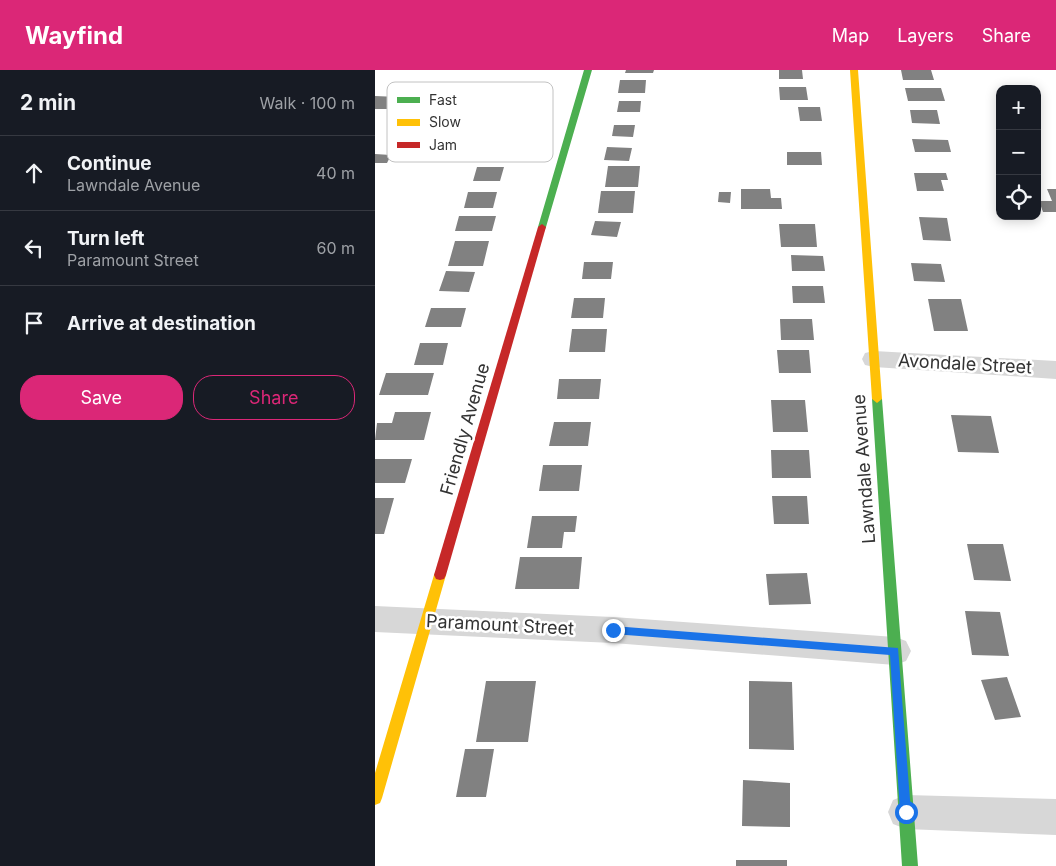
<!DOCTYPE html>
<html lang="en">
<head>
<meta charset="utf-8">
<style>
	body { margin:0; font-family:Inter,sans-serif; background:#20242c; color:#f1f3f6 }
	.controls { position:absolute; right:15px; top:15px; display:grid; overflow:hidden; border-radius:10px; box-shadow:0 2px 12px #0003 }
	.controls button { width:45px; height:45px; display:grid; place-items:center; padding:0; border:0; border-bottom:1px solid #363941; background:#171b24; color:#f1f3f6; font:25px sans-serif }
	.stop { position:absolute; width:15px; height:15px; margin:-11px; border:4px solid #1a73e8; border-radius:50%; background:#fff }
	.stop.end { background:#1a73e8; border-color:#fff; box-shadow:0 1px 5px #0008 }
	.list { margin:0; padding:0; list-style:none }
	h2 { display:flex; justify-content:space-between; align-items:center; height:65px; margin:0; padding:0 20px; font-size:21px }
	h2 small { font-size:16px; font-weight:400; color:#9ea1a6 }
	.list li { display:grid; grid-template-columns:32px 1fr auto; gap:15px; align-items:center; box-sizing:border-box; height:75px; padding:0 20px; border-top:1px solid #363941 }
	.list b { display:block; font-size:19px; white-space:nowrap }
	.list p { margin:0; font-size:16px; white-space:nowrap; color:#9ea1a6 }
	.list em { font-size:16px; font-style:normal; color:#9ea1a6 }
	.actions { display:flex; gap:10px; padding:15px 20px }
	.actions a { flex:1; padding:11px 0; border:1px solid #db2777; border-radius:20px; text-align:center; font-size:18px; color:#db2777 }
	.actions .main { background:#db2777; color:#fff }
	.icon { flex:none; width:28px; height:28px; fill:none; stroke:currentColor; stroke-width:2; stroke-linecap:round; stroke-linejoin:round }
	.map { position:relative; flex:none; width:681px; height:796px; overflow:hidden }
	header { display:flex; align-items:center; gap:30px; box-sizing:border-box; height:70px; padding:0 25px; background:#db2777; color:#fff }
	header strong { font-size:24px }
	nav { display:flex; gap:28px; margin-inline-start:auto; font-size:18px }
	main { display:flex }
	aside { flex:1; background:#171b24 }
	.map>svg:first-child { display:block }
	.building { fill:#818181 }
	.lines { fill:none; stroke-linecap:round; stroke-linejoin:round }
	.street { fill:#d7d7d7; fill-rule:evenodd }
	.fast { fill:#4caf50; fill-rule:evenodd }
	.slow { fill:#ffc107; fill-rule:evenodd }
	.jam { fill:#c62828; fill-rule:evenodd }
	.route { fill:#1a73e8 }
	.labels { text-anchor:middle; stroke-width:5; stroke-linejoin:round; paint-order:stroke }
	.street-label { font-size:18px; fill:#333; stroke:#fff }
	.key { fill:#fff; stroke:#c2c2c2; stroke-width:1 }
	.key-label { font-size:14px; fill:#333 }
</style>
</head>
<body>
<header>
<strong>Wayfind</strong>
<nav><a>Map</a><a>Layers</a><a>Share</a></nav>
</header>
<main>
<aside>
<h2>2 min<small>Walk · 100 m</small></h2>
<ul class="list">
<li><svg class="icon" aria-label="ahead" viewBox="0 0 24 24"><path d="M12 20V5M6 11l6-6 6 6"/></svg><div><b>Continue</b><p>Lawndale Avenue</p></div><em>40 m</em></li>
<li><svg class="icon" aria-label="left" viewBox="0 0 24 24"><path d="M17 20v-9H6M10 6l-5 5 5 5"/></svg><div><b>Turn left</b><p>Paramount Street</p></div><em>60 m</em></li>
<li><svg class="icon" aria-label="arrive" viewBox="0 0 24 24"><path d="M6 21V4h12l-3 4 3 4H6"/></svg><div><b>Arrive at destination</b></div></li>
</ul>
<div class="actions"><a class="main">Save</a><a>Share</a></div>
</aside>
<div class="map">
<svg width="681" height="796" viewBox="0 0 681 796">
	<rect width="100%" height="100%" fill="#fff"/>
	<path class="building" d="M 251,0 L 279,0 L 278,3 L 250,3 Z
		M 404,0 L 427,0 L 428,9 L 404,9 Z
		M 526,0 L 556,0 L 559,10 L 528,10 Z
		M 245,10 L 271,10 L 270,23 L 243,23 Z
		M 404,17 L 431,17 L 433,30 L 405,30 Z
		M 530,18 L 566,18 L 570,31 L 533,31 Z
		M 0,26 L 23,27 L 18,39 L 0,39 Z
		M 244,31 L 266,31 L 265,42 L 242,42 Z
		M 423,37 L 445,37 L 447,51 L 425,51 Z
		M 535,40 L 562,40 L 565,54 L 537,53 Z
		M 239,55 L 260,55 L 258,67 L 237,66 Z
		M 537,69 L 573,70 L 576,82 L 540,82 Z
		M 232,77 L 257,78 L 254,91 L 229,90 Z
		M 412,82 L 446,82 L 447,95 L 412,95 Z
		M 0,84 L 16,85 L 12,93 L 0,93 Z
		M 233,96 L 265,96 L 263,117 L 230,117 Z
		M 102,97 L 129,97 L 125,111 L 98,111 Z
		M 539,103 L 571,103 L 573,110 L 566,110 L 569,121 L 542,121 Z
		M 366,119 L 395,119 L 396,128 L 406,128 L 407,139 L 366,139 Z
		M 672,119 L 681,119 L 681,142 L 668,142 L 664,131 L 677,131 Z
		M 226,121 L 260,121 L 258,143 L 223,143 Z
		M 93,122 L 122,122 L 118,138 L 89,138 Z
		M 344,122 L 356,122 L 355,133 L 343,132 Z
		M 84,146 L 121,146 L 117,161 L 80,161 Z
		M 544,147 L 572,148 L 576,171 L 548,170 Z
		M 220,151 L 246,152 L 242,167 L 216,165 Z
		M 404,154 L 440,154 L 442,177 L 406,177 Z
		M 80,171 L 114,171 L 108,196 L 73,196 Z
		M 416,185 L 448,186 L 450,201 L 417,201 Z
		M 209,192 L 238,192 L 236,209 L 207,209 Z
		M 536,193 L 566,194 L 570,212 L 539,211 Z
		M 71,201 L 100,202 L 94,222 L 64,221 Z
		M 417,216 L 448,216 L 450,233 L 418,233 Z
		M 199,228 L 230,228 L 228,248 L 196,248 Z
		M 553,229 L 586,229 L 593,261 L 559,261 Z
		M 56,238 L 91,238 L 86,257 L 50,257 Z
		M 405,249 L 437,249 L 439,270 L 406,270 Z
		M 197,259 L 232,259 L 230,282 L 194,282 Z
		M 45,273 L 73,273 L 68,295 L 39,295 Z
		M 402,280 L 434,280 L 436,303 L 404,303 Z
		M 11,303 L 59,303 L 53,325 L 4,325 Z
		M 184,309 L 226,309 L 224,329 L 182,329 Z
		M 396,330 L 430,330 L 433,362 L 398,362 Z
		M 20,342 L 56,342 L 49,370 L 0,370 L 2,353 L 17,353 Z
		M 576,345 L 616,346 L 624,383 L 583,382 Z
		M 179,352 L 216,352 L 213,376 L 174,376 Z
		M 396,380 L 434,380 L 436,408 L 397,408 Z
		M 0,389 L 37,389 L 30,413 L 0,413 Z
		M 168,395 L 207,395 L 204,421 L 164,421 Z
		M 397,426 L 432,426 L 434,454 L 399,454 Z
		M 0,428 L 19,428 L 9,464 L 0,464 Z
		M 157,446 L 202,446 L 200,462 L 189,462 L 187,478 L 152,478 Z
		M 592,474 L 628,474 L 636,511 L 599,510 Z
		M 145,487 L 207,487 L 204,519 L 140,519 Z
		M 432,503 L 436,534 L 394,535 L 391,504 Z
		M 590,541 L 625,542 L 634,586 L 597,585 Z
		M 632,607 L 646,647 L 620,650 L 606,610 Z
		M 111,611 L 161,611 L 153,672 L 101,672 Z
		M 374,611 L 417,612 L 419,680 L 374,679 Z
		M 90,679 L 119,679 L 111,727 L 81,727 Z
		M 368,710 L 415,713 L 415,757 L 367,756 Z
		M 361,790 L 412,790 L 412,796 L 361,796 Z"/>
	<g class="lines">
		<path class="street" d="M 499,281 L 681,291 L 681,309 L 499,297 L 490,295 L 487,289 L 490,283 Z
			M 0,536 L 238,547 L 520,567 L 531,571 L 536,581 L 531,591 L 520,595 L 238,573 L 0,562 Z
			M 531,725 L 681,729 L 681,765 L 531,759 L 518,754 L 513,742 L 518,730 Z"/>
		<path class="fast" d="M 209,0 L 217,0 L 171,157 L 170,159 L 164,159 L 163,157 Z
			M 502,325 L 507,329 L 543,796 L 527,796 L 497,329 Z"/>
		<path class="slow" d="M 475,0 L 483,0 L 507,329 L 502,333 L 497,329 Z
			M 65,500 L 69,501 L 71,505 L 7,728 L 5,733 L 0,735 L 0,703 L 59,505 L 61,501 Z"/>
		<path class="jam" d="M 167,154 L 171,157 L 71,505 L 69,509 L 65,510 L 61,509 L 59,505 L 163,157 Z"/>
	</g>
	<path class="route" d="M 238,556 L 523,578 L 536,742 L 534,746 L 531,748 L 527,746 L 525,742 L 515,585 L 238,564 L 233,560 Z"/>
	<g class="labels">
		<g class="street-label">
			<text transform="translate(590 294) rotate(3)" y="6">Avondale Street</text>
			<text transform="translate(90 359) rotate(-74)" y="6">Friendly Avenue</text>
			<text transform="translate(489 399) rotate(-94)" y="6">Lawndale Avenue</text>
			<text transform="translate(125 555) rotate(3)" y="6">Paramount Street</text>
		</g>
	</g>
	<rect x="12" y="12" width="166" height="80" rx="8" class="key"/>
	<rect x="22" y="27" width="23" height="6" fill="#4caf50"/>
	<rect x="22" y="49" width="23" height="7" fill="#ffc107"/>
	<rect x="22" y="72" width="23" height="6" fill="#c62828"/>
	<g class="key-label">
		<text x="54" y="35">Fast</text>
		<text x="54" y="57">Slow</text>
		<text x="54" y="80">Jam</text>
	</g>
</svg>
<div class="controls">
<button>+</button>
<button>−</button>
<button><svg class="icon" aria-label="locate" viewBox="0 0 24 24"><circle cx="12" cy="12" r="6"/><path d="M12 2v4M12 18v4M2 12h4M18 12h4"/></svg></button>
</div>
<div class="stop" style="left:531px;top:742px"></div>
<div class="stop end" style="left:238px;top:560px"></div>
</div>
</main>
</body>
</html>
